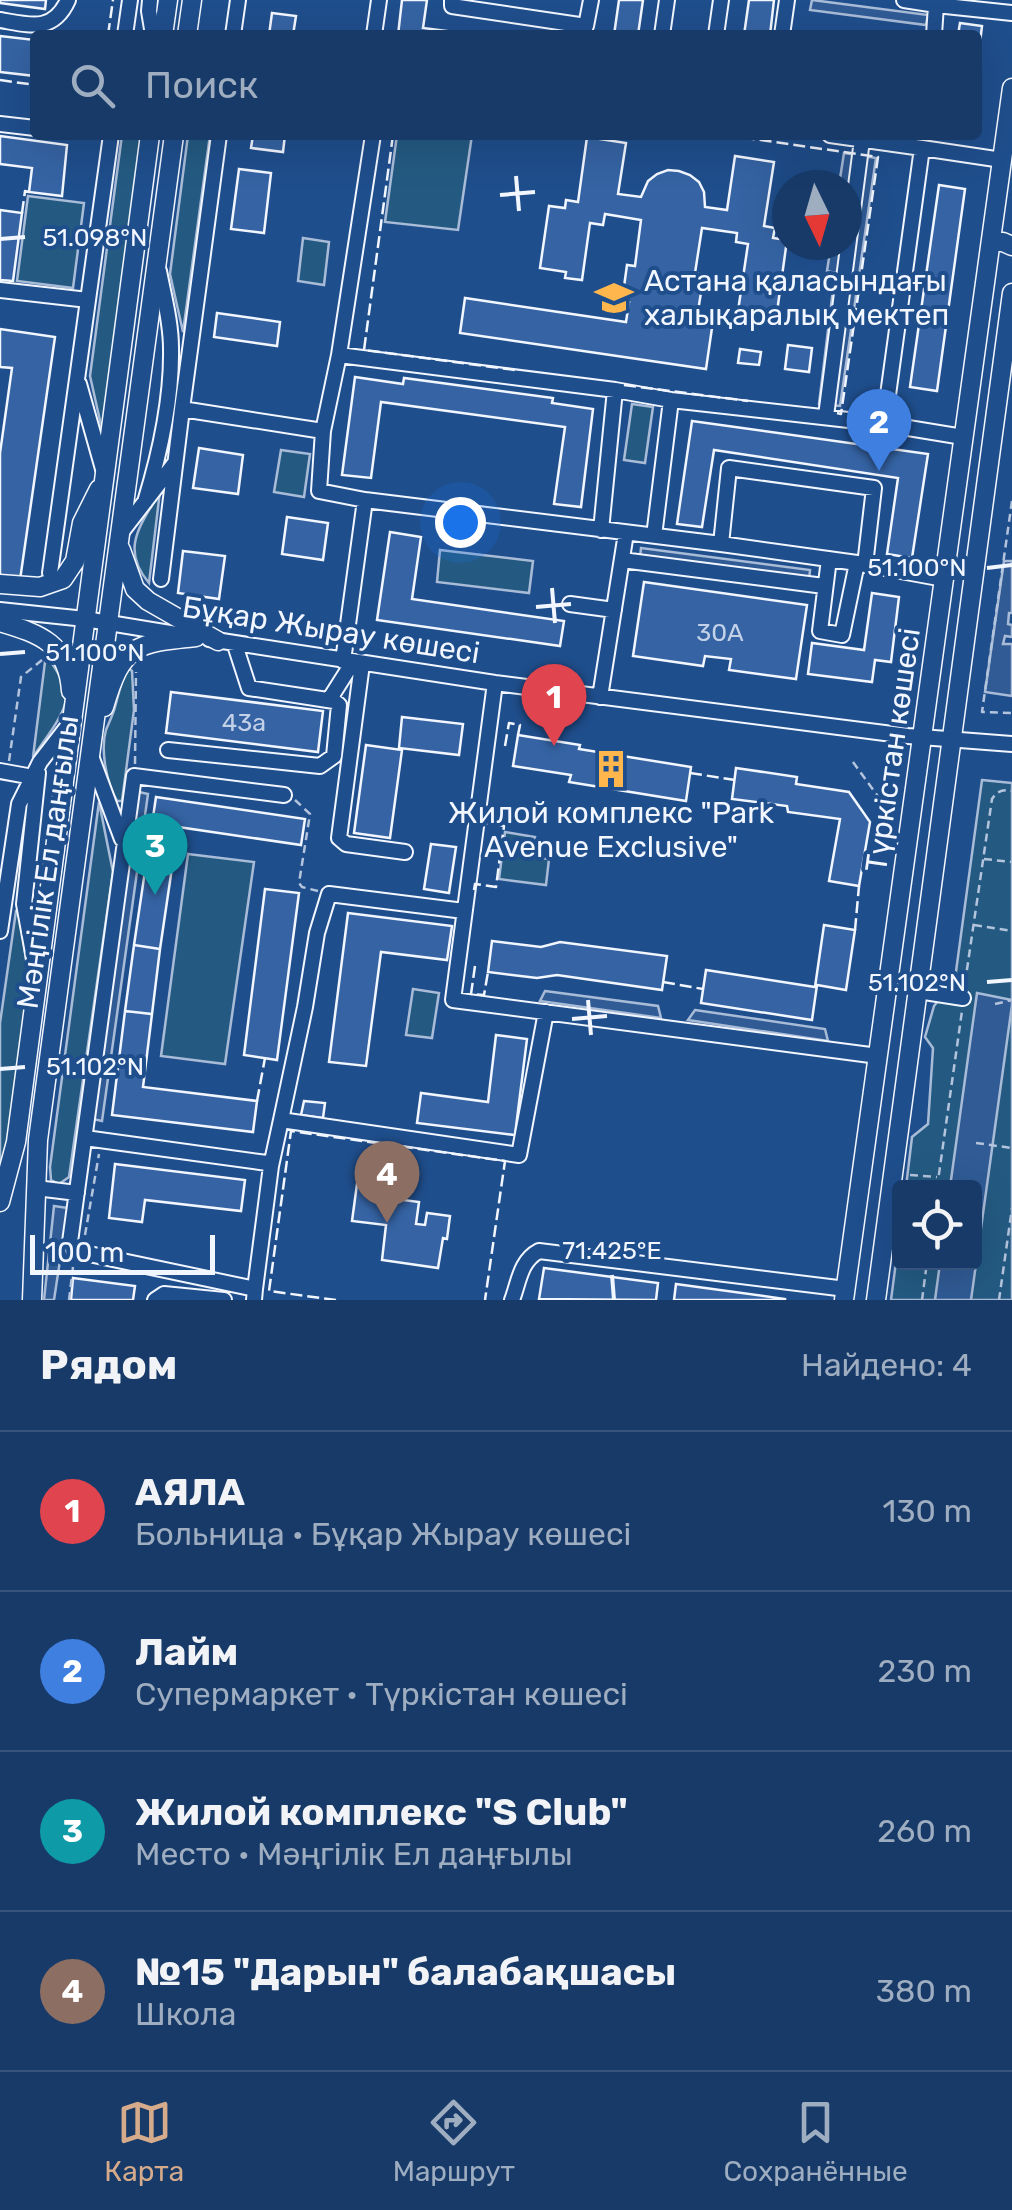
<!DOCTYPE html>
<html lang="ru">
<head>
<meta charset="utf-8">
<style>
	body { margin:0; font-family:Rubik,sans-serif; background:#20416f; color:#f1f3f6 }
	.controls { position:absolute; right:30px; bottom:30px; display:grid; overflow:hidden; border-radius:10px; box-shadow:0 10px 40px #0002 }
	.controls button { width:90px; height:90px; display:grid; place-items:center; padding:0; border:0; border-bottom:2px solid #36547d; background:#173a69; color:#f1f3f6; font:50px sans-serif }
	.compass { position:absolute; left:772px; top:170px; width:90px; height:90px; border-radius:50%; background:#173a69; box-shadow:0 10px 40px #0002; rotate:175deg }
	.scale { position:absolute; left:30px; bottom:25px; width:185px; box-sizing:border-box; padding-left:10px; border:5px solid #f2f6ff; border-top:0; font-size:28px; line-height:35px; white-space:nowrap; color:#f2f6ff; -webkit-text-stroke:8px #1f4e8c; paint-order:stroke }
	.you { position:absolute; left:460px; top:522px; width:35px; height:35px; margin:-25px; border:8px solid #fff; border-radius:50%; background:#1a73e8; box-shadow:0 0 0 15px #1a73e833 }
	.badge { display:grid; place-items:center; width:65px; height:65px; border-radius:50%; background:#d6ab8b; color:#fff; font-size:32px; font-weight:700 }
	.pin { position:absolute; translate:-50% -82px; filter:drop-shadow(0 2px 5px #0008) }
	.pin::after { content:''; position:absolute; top:52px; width:35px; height:30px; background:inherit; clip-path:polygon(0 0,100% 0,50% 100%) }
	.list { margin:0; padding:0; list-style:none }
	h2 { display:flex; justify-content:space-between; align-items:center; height:130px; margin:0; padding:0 40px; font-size:42px }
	h2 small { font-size:32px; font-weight:400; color:#9eadc0 }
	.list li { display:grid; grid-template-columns:65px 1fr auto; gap:30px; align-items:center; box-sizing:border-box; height:160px; padding:0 40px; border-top:2px solid #36547d }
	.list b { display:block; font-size:38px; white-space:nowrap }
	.list p { margin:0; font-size:32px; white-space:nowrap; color:#9eadc0 }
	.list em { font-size:32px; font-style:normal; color:#9eadc0 }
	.icon { flex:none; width:55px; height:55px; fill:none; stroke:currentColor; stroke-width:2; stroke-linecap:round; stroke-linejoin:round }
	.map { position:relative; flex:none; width:1012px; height:1300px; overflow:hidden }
	.search { position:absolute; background:#173a69; box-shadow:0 10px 40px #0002; left:30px; right:30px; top:30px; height:110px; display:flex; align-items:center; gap:25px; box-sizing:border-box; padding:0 35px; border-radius:10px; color:#9eadc0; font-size:38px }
	.sheet { height:770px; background:#173a69 }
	nav { display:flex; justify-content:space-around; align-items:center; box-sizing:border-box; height:140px; border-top:2px solid #36547d; background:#173a69; font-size:28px; color:#9eadc0 }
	nav a { display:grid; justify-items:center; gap:5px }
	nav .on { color:#d6ab8b }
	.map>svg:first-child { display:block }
	.green { fill:#245a82; stroke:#a8bbd7; stroke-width:2.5 }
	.parking { fill:#305b95; stroke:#a8bbd7; stroke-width:2.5 }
	.building { fill:#3563a3; stroke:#f2f6ff; stroke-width:2.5 }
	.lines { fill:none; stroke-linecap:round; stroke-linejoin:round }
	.minor-casing { stroke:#f2f6ff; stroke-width:18 }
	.major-casing { stroke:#f2f6ff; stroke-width:21 }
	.path { stroke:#b3c4dc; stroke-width:2.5; stroke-dasharray:8 5; stroke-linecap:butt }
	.minor { stroke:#1f4e8c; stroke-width:14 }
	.major { stroke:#1f4e8c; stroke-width:18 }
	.fence { stroke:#f2f6ff; stroke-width:2.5; stroke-dasharray:12 5; stroke-linecap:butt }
	.ticks { fill:none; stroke:#f2f6ff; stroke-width:4 }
	.labels { text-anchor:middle; stroke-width:8; stroke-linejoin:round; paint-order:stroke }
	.number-label { font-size:25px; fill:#c3d1e8 }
	.poi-label { font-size:30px; fill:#f2f6ff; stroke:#1f4e8c; text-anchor:start }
	.street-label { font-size:30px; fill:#f2f6ff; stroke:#1f4e8c }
	.ticks-label { font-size:25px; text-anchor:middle; fill:#f2f6ff; stroke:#1f4e8c; stroke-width:8; stroke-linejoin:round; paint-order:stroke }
</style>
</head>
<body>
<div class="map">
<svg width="1012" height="1300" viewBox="0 0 1012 1300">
	<rect width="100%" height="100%" fill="#1f4e8c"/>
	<path class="green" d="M 122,135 L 145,135 L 105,443 L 90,376 Z
		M 188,135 L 210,135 L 183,332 L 170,274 Z
		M 397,135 L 472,135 L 458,230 L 385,222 Z
		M 28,196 L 84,203 L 73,288 L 17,281 Z
		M 303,238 L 329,242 L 324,285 L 298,281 Z
		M 632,404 L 653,407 L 645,463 L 624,460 Z
		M 281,450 L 310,454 L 304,497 L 274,492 Z
		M 160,491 L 149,583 C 119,548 142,524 160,491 Z
		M 440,550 L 533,561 L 529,593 L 437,582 Z
		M 45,662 L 51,662 C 58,672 67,687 66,700 C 64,716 42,743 33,757 Z
		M 128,668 L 132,671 L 134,710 L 122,801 L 117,801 C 107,785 100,750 106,730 C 109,722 113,715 115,707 C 119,693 121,680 128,668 Z
		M 982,780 L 1012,783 L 1012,1300 L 891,1300 L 899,1239 L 900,1262 L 974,1262 L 974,1188 L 906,1187 L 912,1137 L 928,1124 L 933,1048 L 925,1037 L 934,1006 L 938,1001 L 952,1001 Z
		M 99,802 L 113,872 L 69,1177 L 59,1184 L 51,1180 L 50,1167 Z
		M 505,832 L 535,837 L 532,857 L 549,859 L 546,885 L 499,879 Z
		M 188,854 L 254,862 L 225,1064 L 161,1056 Z
		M 19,910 L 30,988 L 5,1163 L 0,1171 L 0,1023 L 16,911 Z
		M 413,989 L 439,993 L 432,1038 L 406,1035 Z"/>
	<path class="parking" d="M 812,0 L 928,15 L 926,25 L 810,10 Z
		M 844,153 L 876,158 L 840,406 L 819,404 L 835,273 L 827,271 L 831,245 L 847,245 L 847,185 L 839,185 Z
		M 641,548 L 810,570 L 809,580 L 640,558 Z
		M 1004,561 L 1012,561 L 1012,613 L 1009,613 L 1008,624 L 1012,625 L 1012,637 L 1005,636 L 1003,644 L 1012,644 L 1012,696 L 985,692 Z
		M 139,792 L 148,794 L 102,1121 L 93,1119 Z
		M 545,991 L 658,1006 L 661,1018 L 540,1001 Z
		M 977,993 L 1012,1000 L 1012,1005 L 971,1300 L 935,1300 L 940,1263 L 974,1262 L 974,1188 L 950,1187 Z
		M 695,1010 L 825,1029 L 828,1041 L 688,1020 Z
		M 54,1206 L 68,1208 L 54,1300 L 44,1300 Z"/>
	<path class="building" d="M 0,0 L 46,0 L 45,9 L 0,3 Z
		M 402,0 L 427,0 L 423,28 L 478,35 L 398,35 Z
		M 619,0 L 643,0 L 638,35 L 614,35 Z
		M 749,0 L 774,0 L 770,35 L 744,35 Z
		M 272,13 L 296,16 L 293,35 L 269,35 Z
		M 960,23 L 982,26 L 977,68 L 977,35 L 958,35 Z
		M 0,36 L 35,40 L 35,76 L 0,72 Z
		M 253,135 L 285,135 L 283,152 L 251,148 Z
		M 0,136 L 67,145 L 62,196 L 29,192 L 32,168 L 0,164 Z
		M 587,137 L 626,143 L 618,194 L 641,197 L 648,181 L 657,174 L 668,170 L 679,171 L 690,175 L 699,182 L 704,192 L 705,207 L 727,210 L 735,156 L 774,162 L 764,226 L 775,228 L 773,238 L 787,240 L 777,312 L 754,309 L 753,314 L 738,311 L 748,244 L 736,242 L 737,233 L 702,228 L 695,273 L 704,274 L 698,311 L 690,310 L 689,318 L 713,321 L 706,369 L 460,333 L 465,298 L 626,322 L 629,302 L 622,301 L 627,265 L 635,266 L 641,220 L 605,214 L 603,225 L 590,223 L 582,280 L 565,278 L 566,272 L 540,268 L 549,206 L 565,208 L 566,200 L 578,202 Z
		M 239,169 L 271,173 L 264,233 L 231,229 Z
		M 939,185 L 965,189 L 937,391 L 910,387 Z
		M 0,210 L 22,213 L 13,281 L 0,280 Z
		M 217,313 L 280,322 L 277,346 L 214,337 Z
		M 0,329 L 55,337 L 20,580 L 0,577 L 0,453 L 12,368 L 0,367 Z
		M 788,345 L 812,348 L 809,372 L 785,369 Z
		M 740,349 L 761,352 L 759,365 L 738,363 Z
		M 355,377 L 403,384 L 404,378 L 553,398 L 552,403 L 593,409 L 581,507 L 554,504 L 565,427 L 381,402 L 371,478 L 342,475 Z
		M 692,421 L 928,454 L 912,558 L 887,554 L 898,478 L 714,450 L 702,527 L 677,524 Z
		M 199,448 L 243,455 L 238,494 L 193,488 Z
		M 287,517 L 328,523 L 323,560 L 282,554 Z
		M 390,532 L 421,537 L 412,599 L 564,621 L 560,646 L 377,620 Z
		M 183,551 L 225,556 L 219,599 L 178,593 Z
		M 644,582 L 807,605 L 796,679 L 729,670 L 731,659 L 705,656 L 703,666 L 633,656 Z
		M 872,593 L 899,597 L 891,662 L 875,660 L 872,682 L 808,674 L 812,643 L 864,650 Z
		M 171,692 L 323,711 L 318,752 L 166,733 Z
		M 402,717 L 463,724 L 459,755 L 399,748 Z
		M 518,735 L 580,745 L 579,749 L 691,767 L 686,801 L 569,782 L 571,775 L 513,766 Z
		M 366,745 L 402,750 L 390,838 L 354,833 Z
		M 736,768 L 797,777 L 796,784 L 849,792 L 870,822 L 859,886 L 829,881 L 840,819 L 788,812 L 787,806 L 732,799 Z
		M 156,797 L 305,819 L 301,845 L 178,827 L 160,949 L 134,945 Z
		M 431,844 L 456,847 L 449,893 L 424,889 Z
		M 265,889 L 299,893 L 277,1060 L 244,1055 Z
		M 348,913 L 452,926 L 447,960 L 381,952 L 366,1066 L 329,1062 Z
		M 824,925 L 855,930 L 846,990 L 817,985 L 812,1020 L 701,1003 L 706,970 L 815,987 Z
		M 492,941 L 541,947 L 560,942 L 667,956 L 662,990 L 557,975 L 537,978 L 488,972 Z
		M 134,945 L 160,949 L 152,1014 L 125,1011 Z
		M 125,1011 L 152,1014 L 143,1087 L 257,1101 L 253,1132 L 112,1115 Z
		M 496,1035 L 527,1039 L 515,1135 L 417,1123 L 421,1093 L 488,1102 Z
		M 304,1101 L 325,1103 L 323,1118 L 301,1115 Z
		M 387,1161 L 409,1164 L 406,1185 L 398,1184 L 396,1199 L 419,1202 L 416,1224 L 425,1225 L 427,1213 L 450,1216 L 447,1239 L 443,1238 L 438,1268 L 382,1260 L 386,1225 L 352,1221 L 360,1162 L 387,1166 Z
		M 115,1164 L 245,1180 L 241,1211 L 145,1200 L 142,1222 L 109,1218 Z
		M 544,1268 L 658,1283 L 656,1300 L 539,1299 Z
		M 73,1278 L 135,1286 L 133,1300 L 71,1300 Z
		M 676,1284 L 785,1299 L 785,1300 L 674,1300 Z"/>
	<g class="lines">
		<g class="minor-casing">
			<path id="minor" d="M 150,0 L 149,11 L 153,35
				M 452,0 L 452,6 L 586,26 L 591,0
				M 904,0 L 936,5 L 934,35
				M 936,5 L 1012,13
				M 0,20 C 30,25 53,33 68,0
				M 125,35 L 130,0
				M 233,35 L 238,0
				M 374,35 L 379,0
				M 662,35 L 667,0
				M 716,35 L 721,0
				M 782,35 L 787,0
				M 0,124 L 35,128
				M 373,135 L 339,355 L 323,431 L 319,491 L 365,500 L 721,544 L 857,563 L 944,579
				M 830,135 L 922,148
				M 0,290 L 88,300
				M 339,355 L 615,390 L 671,400 L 884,424 L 963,437
				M 79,384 L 103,469
				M 182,409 L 323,431
				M 826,416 L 862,140
				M 884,424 L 922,148 L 1002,160
				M 145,502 C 160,453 172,399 171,348 C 171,322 164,297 159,271
				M 601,530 L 615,390
				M 120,534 L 174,464
				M 654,536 L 671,400
				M 721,544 L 729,468 L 874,488 L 865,565
				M 829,559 L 820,631 L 842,635 L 857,563
				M 622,560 L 824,586
				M 50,573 L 111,135
				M 161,579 L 182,409 L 219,135
				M 570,604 L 614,610
				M 0,610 L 85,619 L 182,635
				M 209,639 L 495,683 L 908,736 L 1012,744
				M 343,661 L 365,500
				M 362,664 L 339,838 L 346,844 L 405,852
				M 495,683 L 453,1000 L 878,1056
				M 600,697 L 626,533
				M 329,700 L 353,662
				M 168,750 L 320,766 L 334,756 L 339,705 L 334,701 L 249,688 L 235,645
				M 91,756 L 122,839
				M 0,771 L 33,777
				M 0,931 L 19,804 L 40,762 L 71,722
				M 35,964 L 24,904 L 38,773
				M 918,991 L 963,998
				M 281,1120 L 305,1007 L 317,933 L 329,894 L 464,911
				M 85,1138 L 267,1163 L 271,1166 L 255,1289
				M 271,1166 L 281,1120 L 519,1155 L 546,1012
				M 36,1188 L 77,1193
				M 155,1300 L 164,1294 L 224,1300
				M 254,1300 L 255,1289 L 75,1251 L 70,1242 L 134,776 L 284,795
				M 512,1300 C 519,1282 520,1261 539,1251 L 846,1289"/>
		</g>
		<g class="major-casing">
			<path id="major" d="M 163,35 L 168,0
				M 187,35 L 192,0
				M 991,242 L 1003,242 L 1012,246
				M 121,550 L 135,589 L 148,601 L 218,641
				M 0,584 L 40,587 L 63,579 L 75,561 L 82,523 L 99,489
				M 0,622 C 41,634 68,644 71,691
				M 104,707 C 122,645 135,643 196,637
				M 0,1202 L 16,1142 L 150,135
				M 32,1300 L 38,1140 L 174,135
				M 844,1300 L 1012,88
				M 876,1300 L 1012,293"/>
		</g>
		<path class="path" d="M 1012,501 L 982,712 L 1012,713
			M 9,761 L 21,677 L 42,660
			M 853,762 L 895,820
			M 135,764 L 136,672
			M 295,800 L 310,814 L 299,883 L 302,887 L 318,891
			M 984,859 L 1012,862
			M 974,925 L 1012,931
			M 965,983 L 992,799 C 997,791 1003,789 1012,791
			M 995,1004 L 1012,1000
			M 976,1143 L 1012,1148
			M 910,1175 L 937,1177
			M 937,1188 L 962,1011
			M 85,1235 L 99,1154
			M 69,1300 L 73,1267
			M 922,1300 L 927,1262
			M 999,1300 L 1012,1208"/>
		<use href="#minor" class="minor"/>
		<use href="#major" class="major"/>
		<path class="fence" d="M 108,35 L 113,0
			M 0,80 L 35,85
			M 393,135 L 364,350 L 515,370
			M 726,135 L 878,157 L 841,414 L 837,413
			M 22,213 L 25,191 L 29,192
			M 624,385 L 748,401
			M 505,746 L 509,723 L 520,725 L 518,735
			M 690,773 L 735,780
			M 474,890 L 475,884 L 496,887 L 504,826 L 481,822 L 482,815
			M 855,930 L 859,886
			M 475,966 L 471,994 L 484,995 L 488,972
			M 663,982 L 703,989
			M 257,1101 L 265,1058
			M 336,1300 L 269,1291 L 291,1131 L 505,1161 L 485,1300"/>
	</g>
	<path class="ticks" d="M 516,176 L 519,211M 500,195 L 535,192M 0,239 L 25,237M 987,568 L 1012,565M 552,588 L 555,623M 536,607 L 571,604M 0,654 L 25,652M 987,982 L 1012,980M 588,1000 L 591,1035M 572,1019 L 607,1016M 0,1069 L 25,1067M 612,1275 L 614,1300"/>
	<defs>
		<g id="school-bare" transform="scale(3)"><path d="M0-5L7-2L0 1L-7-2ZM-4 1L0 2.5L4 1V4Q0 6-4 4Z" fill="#ffb74d" stroke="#1f4e8c" stroke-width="2.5" paint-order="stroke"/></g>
		<g id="building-bare" transform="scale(3)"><path d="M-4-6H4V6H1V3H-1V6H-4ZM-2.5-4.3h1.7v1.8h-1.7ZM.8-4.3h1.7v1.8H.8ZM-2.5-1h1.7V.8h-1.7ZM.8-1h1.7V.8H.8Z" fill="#ffb74d" stroke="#1f4e8c" stroke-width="2.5" paint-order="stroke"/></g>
	</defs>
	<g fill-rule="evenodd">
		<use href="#school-bare" x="614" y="298"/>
		<use href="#building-bare" x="611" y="769"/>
	</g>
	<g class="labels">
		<g class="number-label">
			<text x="720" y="641">30А</text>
			<text x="244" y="731">43а</text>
		</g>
		<g class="poi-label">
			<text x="644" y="291">Астана қаласындағы<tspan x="644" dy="34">халықаралық мектеп</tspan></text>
			<text x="611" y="823" text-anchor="middle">Жилой комплекс "Park<tspan x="611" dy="34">Avenue Exclusive"</tspan></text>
		</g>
		<g class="street-label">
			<text transform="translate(331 630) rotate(9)" y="10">Бұқар Жырау көшесі</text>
			<text transform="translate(893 750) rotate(-82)" y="10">Түркістан көшесі</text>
			<text transform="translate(48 862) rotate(-82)" y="10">Мәңгілік Ел даңғылы</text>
		</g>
	</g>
	<g class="ticks-label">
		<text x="95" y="246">51.098°N</text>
		<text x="917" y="576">51.100°N</text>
		<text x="95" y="661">51.100°N</text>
		<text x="917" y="991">51.102°N</text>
		<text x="95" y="1075">51.102°N</text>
		<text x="612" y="1259">71.425°E</text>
	</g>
</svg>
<div class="controls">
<button><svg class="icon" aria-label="locate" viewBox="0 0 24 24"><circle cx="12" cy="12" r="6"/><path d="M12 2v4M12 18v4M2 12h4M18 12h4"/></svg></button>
</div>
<svg class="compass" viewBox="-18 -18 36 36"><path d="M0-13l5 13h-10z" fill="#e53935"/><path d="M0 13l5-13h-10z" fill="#9eadc0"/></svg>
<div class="scale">100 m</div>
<div class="you"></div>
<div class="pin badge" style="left:554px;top:746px;background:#e0444e">1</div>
<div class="pin badge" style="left:879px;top:471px;background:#3f7fe0">2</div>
<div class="pin badge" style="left:155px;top:895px;background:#0f9aa8">3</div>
<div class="pin badge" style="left:387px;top:1223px;background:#8d6e63">4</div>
<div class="search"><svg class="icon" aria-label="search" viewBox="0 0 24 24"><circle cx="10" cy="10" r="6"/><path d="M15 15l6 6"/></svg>Поиск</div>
</div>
<section class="sheet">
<h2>Рядом<small>Найдено: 4</small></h2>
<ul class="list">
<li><span class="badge" style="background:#e0444e">1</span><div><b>АЯЛА</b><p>Больница · Бұқар Жырау көшесі</p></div><em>130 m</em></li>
<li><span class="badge" style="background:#3f7fe0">2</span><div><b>Лайм</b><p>Супермаркет · Түркістан көшесі</p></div><em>230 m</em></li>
<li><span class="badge" style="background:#0f9aa8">3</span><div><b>Жилой комплекс &quot;S Club&quot;</b><p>Место · Мәңгілік Ел даңғылы</p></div><em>260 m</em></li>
<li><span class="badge" style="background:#8d6e63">4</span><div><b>№15 &quot;Дарын&quot; балабақшасы</b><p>Школа</p></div><em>380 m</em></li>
</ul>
</section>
<nav>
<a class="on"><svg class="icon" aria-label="map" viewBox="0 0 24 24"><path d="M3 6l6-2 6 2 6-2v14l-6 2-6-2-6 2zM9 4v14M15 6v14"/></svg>Карта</a>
<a><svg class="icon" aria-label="directions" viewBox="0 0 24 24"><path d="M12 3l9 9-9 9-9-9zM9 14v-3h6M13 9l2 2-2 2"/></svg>Маршрут</a>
<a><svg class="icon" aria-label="saved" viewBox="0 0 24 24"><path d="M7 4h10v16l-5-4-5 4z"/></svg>Сохранённые</a>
</nav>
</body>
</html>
